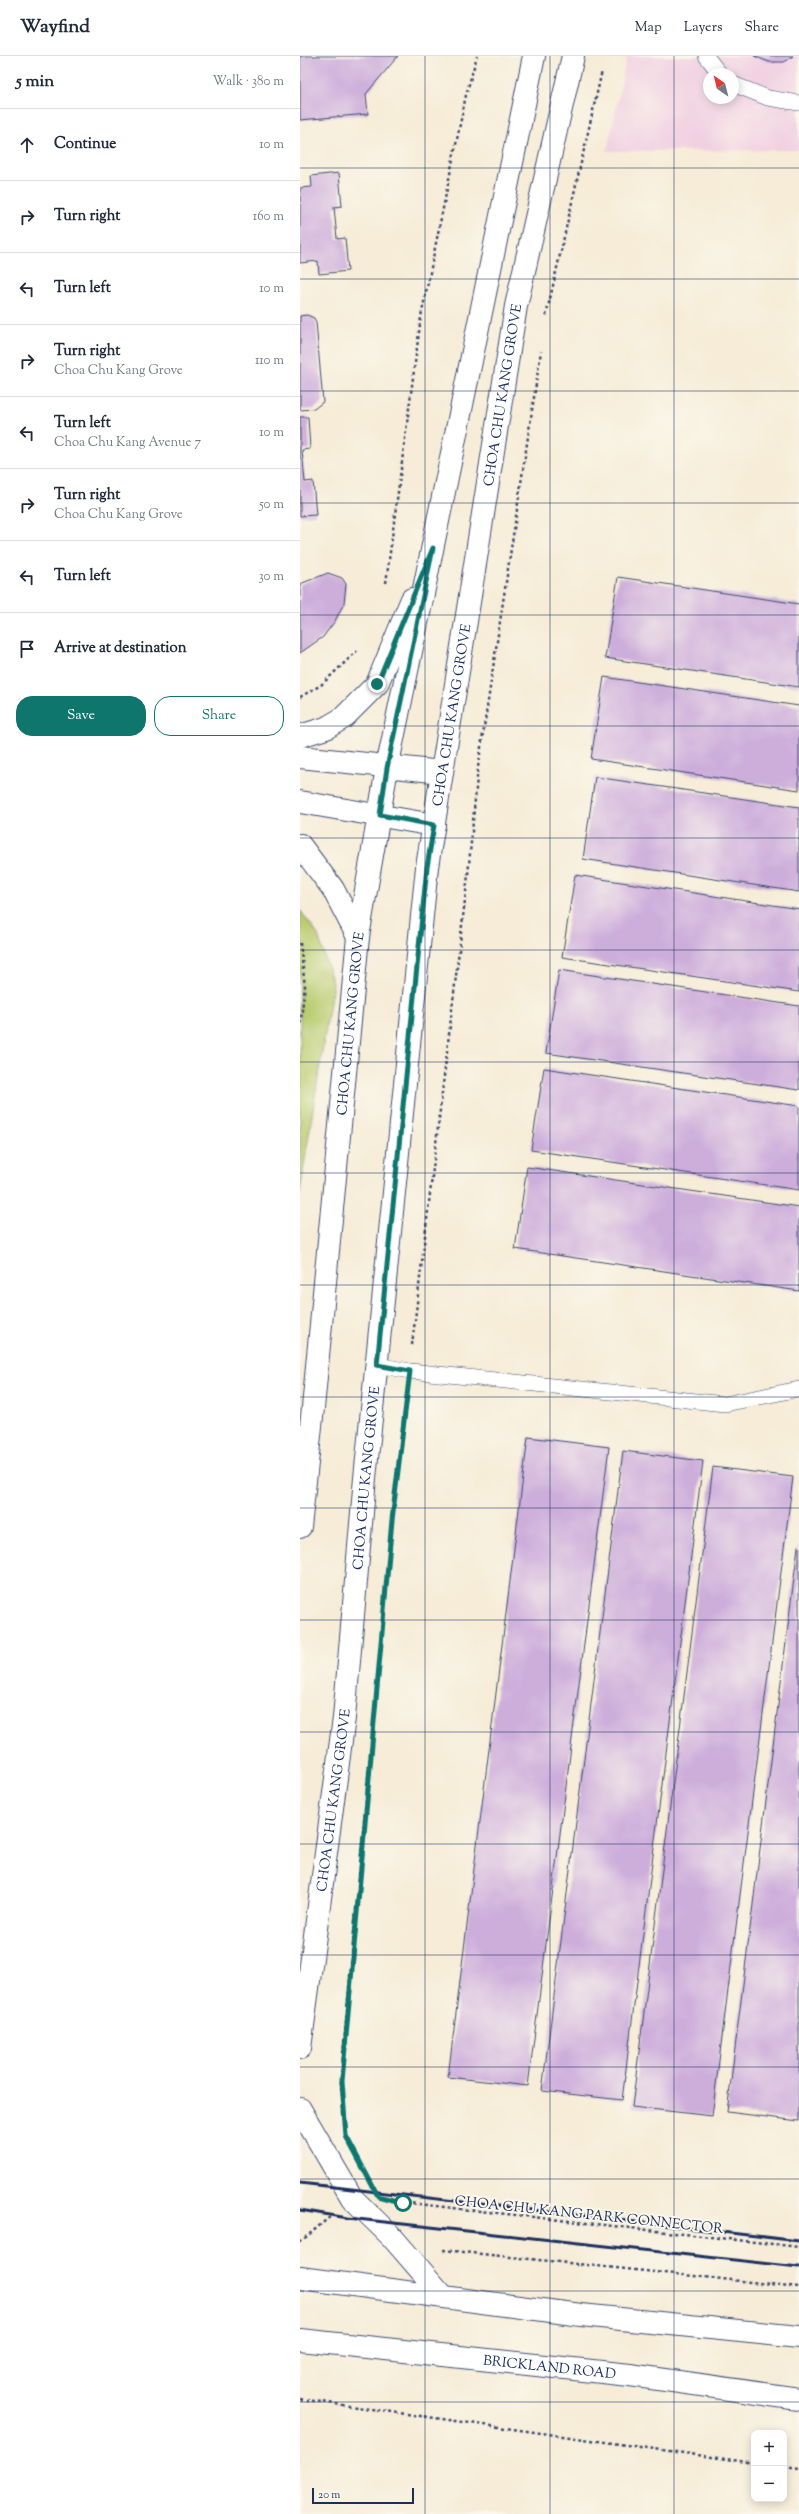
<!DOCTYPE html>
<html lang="en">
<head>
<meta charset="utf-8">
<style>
	body { margin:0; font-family:"Sorts Mill Goudy",serif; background:#f2f2f3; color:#1f2937 }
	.controls { position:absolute; right:12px; bottom:12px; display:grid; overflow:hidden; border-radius:8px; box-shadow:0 2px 10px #0003 }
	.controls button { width:36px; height:36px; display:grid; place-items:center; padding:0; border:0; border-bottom:1px solid #e0e1e3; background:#fff; color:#1f2937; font:20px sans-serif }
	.compass { position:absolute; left:403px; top:12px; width:36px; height:36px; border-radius:50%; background:#fff; box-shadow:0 2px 10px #0003; rotate:325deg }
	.scale { position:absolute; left:12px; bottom:10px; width:102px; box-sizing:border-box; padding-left:4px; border:2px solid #1b2f5e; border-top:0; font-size:11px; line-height:14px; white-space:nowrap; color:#1b2f5e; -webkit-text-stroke:3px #fbf7ec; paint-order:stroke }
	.stop { position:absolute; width:12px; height:12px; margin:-9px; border:3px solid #0f766e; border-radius:50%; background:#fff }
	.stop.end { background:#0f766e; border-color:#fff; box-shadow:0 1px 4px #0008 }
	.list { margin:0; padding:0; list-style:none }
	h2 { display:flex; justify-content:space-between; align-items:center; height:52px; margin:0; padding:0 16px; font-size:17px }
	h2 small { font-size:13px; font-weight:400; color:#747a83 }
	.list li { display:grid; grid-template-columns:26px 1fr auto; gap:12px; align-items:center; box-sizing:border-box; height:72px; padding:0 16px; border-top:1px solid #e0e1e3 }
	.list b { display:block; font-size:15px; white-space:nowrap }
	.list p { margin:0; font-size:13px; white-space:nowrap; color:#747a83 }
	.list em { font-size:13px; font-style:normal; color:#747a83 }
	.actions { display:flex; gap:8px; padding:12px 16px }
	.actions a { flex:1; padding:9px 0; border:1px solid #0f766e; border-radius:16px; text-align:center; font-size:14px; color:#0f766e }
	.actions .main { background:#0f766e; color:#fff }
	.icon { flex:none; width:22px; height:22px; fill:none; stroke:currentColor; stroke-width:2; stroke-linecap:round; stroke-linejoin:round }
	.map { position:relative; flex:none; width:499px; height:2458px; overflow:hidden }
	header { display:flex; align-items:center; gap:24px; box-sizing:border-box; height:56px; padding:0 20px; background:#fff; border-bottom:1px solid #e0e1e3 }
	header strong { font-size:19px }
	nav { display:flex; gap:22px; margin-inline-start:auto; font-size:14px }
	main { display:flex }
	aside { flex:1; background:#fff }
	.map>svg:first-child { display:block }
	.built { fill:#f1d0e2; fill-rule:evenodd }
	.green { fill:#bacc70; stroke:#6a7e67 }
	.building { fill:#cdaedb }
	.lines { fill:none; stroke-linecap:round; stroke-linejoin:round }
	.lane-casing { stroke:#3c4b70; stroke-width:16 }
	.street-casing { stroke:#3c4b70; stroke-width:24 }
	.secondary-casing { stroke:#3c4b70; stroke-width:24 }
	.primary-casing { stroke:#3c4b70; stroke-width:24 }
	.path { stroke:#3c4b70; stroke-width:2.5; stroke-dasharray:3 3; stroke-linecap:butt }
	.lane { stroke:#fff; stroke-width:15 }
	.street { stroke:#fff; stroke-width:22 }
	.secondary { stroke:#fff; stroke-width:22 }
	.primary { stroke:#fff; stroke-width:22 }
	.rail { stroke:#1b2f5e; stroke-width:3 }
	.route { stroke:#0f766e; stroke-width:5 }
	.grid { fill:none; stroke:#1b2f5e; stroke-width:1; stroke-opacity:0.55 }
	.labels { text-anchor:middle; stroke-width:4; stroke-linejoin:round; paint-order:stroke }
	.street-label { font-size:14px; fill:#1b2f5e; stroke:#fbf7ec }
</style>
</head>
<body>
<header>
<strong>Wayfind</strong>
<nav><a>Map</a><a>Layers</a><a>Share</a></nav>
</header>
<main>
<aside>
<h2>5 min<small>Walk · 380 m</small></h2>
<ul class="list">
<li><svg class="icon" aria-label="ahead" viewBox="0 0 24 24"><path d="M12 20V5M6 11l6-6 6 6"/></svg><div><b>Continue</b></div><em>10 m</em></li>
<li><svg class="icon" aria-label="right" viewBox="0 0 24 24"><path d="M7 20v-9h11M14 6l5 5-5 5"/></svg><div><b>Turn right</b></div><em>160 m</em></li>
<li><svg class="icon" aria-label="left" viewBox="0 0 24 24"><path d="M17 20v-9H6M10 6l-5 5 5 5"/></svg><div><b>Turn left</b></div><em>10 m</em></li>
<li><svg class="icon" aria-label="right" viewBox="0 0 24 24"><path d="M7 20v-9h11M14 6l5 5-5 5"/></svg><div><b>Turn right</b><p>Choa Chu Kang Grove</p></div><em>110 m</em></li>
<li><svg class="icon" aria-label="left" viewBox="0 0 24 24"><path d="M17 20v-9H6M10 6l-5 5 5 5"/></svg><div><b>Turn left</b><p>Choa Chu Kang Avenue 7</p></div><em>10 m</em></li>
<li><svg class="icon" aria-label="right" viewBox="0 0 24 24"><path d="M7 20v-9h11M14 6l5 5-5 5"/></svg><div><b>Turn right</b><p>Choa Chu Kang Grove</p></div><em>50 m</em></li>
<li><svg class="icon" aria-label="left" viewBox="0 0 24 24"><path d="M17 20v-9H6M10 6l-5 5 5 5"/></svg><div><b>Turn left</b></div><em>30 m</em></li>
<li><svg class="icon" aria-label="arrive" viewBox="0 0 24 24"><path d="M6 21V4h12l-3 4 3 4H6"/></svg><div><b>Arrive at destination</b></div></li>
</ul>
<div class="actions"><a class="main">Save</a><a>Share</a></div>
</aside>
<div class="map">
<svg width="499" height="2458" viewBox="0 0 499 2458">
	<rect width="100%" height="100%" fill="#fbf7ec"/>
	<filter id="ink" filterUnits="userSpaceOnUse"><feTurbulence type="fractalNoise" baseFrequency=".025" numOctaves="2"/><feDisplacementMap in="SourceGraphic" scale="8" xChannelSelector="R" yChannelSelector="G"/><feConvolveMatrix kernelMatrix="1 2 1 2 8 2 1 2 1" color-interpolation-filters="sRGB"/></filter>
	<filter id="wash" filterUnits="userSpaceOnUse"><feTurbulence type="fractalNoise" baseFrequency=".012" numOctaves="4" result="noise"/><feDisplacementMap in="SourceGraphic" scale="16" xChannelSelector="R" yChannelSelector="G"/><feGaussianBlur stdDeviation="0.9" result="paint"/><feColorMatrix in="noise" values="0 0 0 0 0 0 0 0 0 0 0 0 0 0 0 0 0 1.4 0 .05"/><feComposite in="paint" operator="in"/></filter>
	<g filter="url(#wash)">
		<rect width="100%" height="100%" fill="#f6ecd7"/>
		<path class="built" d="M 327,0 L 499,0 L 499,94 L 307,95 ZM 409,18 L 433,18 L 433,42 L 409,42 Z"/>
		<path class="green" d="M 0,854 L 18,879 L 33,928 L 0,1135 Z"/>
		<g id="blocks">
			<path class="building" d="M 0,0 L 98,0 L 66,38 L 68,58 L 0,64 Z
				M 454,0 L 493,0 L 484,6 L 469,6 Z
				M 39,117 L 42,150 L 34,151 L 37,183 L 45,182 L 48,215 L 19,218 L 18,205 L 0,207 L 0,132 L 12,131 L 11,120 Z
				M 7,259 L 14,262 L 16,266 L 23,346 L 14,353 L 0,354 L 0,260 Z
				M 0,361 L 8,361 L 10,393 L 2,394 L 5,426 L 13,425 L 16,459 L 0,460 Z
				M 28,517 L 42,522 L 46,528 L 44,547 L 35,565 L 23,581 L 0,597 L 0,528 Z
				M 318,521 L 499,548 L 499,631 L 305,602 Z
				M 304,621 L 499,650 L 499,734 L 291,703 Z
				M 295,721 L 499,751 L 499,836 L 283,803 Z
				M 275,819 L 499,853 L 499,936 L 262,901 Z
				M 259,914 L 499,950 L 499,1034 L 246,997 Z
				M 244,1012 L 499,1050 L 499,1134 L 231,1094 Z
				M 227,1111 L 499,1151 L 499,1235 L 215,1193 Z
				M 228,1381 L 309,1391 L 228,2030 L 148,2021 Z
				M 323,1395 L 403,1405 L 322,2044 L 242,2035 Z
				M 413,1411 L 493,1421 L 412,2060 L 332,2051 Z
				M 498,1490 L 499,1490 L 499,2065 L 427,2056 Z"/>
		</g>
	</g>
	<g filter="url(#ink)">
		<use href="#blocks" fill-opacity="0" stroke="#3c4b70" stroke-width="1"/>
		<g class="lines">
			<g class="lane-casing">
				<path id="lane" d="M 406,0 L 420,18
					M 433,28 L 468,42 L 499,47
					M 77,1309 L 110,1315 L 425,1348 L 499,1333"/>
			</g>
			<g class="street-casing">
				<path id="street" d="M 0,701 L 142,716
					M 0,746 L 134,769"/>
			</g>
			<g class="secondary-casing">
				<g id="secondary">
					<path d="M 0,680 L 26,672 L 43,662 L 77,628 L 112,543"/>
					<path d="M 0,789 L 33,833 L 58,881"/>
					<path id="s1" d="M 0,1471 L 13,1352 L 58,881 L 87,712 L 234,0"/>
					<path id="s2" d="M 0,1992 L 44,1662 L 65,1422 L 127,811 L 216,250 L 273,0"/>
				</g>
			</g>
			<g class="primary-casing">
				<g id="primary">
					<path d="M 0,2053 L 52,2142 L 91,2180 L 143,2240"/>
					<path d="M 0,2222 L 281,2259 L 499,2281"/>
					<path id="s3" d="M 0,2284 L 330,2319 L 499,2343"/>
				</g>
			</g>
			<path class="path" d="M 246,260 L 302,15
				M 86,527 L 121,261 L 166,39 L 177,0
				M 0,641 L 21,629 L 57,595
				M 0,887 L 5,930 L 0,970
				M 112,1289 L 168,819 L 178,711 L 241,295
				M 95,1438 L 107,1340
				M 45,2070 L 41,2025 L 71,1694
				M 100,2146 L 499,2191
				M 0,2186 L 31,2160
				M 143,2194 L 499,2231
				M 0,2343 L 454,2407
				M 484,2411 L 499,2413"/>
			<use href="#lane" class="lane"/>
			<use href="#street" class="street"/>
			<use href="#secondary" class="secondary"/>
			<use href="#primary" class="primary"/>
			<path class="rail" d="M 0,2127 L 499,2185
				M 0,2154 L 48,2162 L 499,2211"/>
		</g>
	</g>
	<g class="lines" filter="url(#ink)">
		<path class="route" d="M 77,628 L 133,492 L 87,712 L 80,759 L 134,769 L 127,811 L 77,1309 L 110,1315 L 92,1464 L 42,2025 L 46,2080 L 78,2140 L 103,2147"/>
	</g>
	<path class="grid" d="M 125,0 L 125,2458M 250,0 L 250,2458M 374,0 L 374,2458M 0,112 L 499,112M 0,223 L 499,223M 0,335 L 499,335M 0,447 L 499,447M 0,559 L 499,559M 0,670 L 499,670M 0,782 L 499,782M 0,894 L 499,894M 0,1006 L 499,1006M 0,1117 L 499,1117M 0,1229 L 499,1229M 0,1341 L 499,1341M 0,1452 L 499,1452M 0,1564 L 499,1564M 0,1676 L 499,1676M 0,1788 L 499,1788M 0,1899 L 499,1899M 0,2011 L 499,2011M 0,2123 L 499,2123M 0,2235 L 499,2235M 0,2346 L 499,2346"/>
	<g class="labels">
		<g class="street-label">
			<text dy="5" stroke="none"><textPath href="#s2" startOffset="1666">CHOA CHU KANG GROVE</textPath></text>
			<text dy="5" stroke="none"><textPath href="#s2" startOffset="1342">CHOA CHU KANG GROVE</textPath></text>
			<text dy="5" stroke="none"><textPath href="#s1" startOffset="506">CHOA CHU KANG GROVE</textPath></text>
			<text dy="5" stroke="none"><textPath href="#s2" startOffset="574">CHOA CHU KANG GROVE</textPath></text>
			<text dy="5" stroke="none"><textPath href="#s2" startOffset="250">CHOA CHU KANG GROVE</textPath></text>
			<text transform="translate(289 2158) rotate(6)" y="5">CHOA CHU KANG PARK CONNECTOR</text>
			<text dy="5" stroke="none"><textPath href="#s3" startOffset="251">BRICKLAND ROAD</textPath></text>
		</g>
	</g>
</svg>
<div class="controls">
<button>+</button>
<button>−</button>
</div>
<svg class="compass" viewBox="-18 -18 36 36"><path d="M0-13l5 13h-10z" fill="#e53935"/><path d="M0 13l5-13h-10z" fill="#747a83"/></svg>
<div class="scale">20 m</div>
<div class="stop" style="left:103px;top:2147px"></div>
<div class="stop end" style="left:77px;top:628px"></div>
</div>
</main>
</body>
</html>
